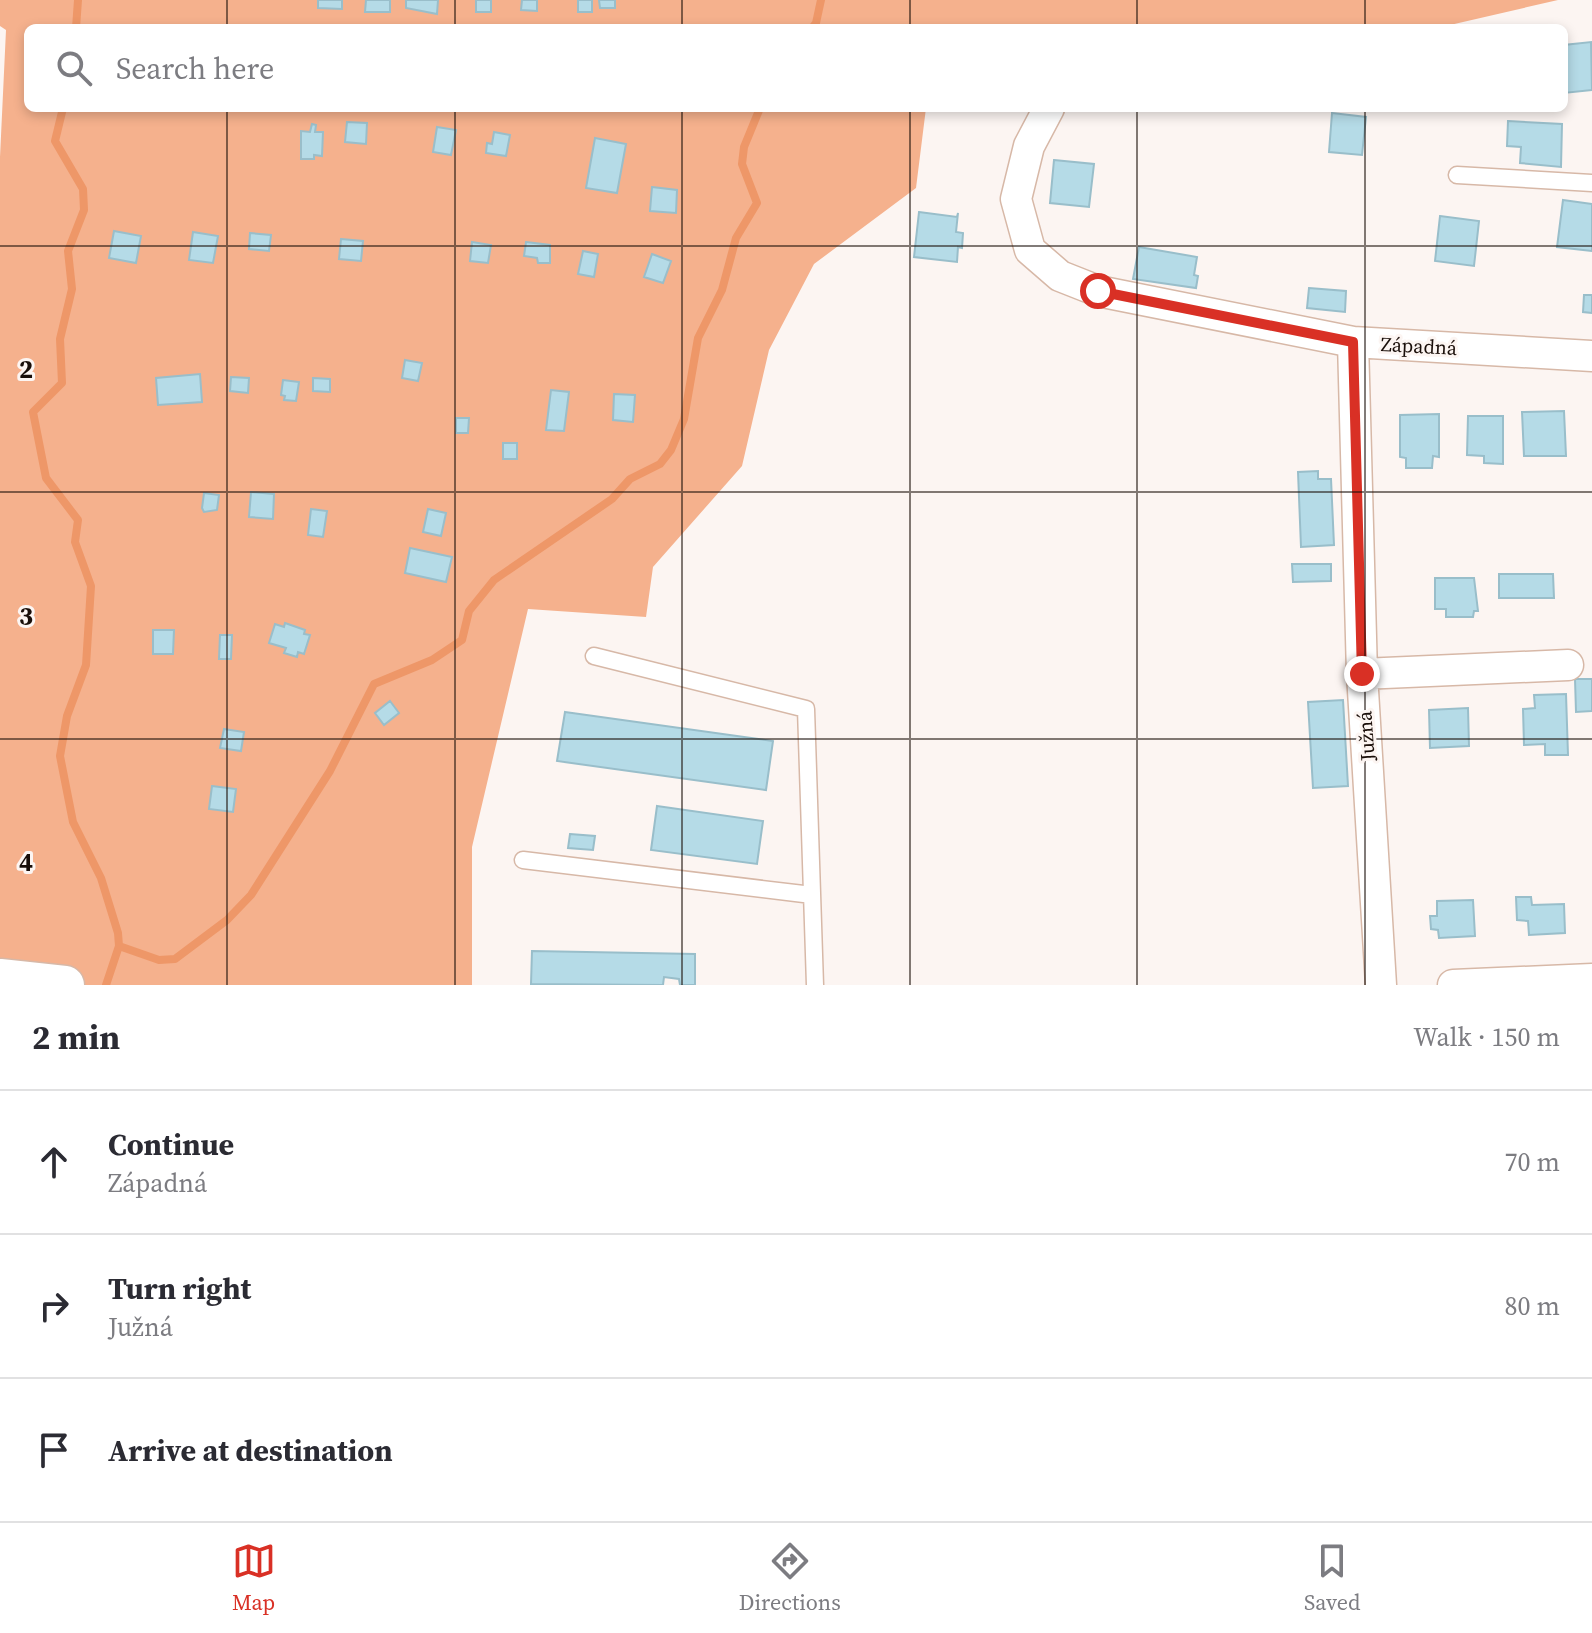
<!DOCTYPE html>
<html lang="en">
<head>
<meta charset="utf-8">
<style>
	body { margin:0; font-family:"Source Serif 4",serif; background:#f7f7f7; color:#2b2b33 }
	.stop { position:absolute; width:24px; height:24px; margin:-18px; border:6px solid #d93025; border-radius:50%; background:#fff }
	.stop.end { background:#d93025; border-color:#fff; box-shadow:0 2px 8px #0008 }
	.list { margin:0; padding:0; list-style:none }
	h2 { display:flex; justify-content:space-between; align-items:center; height:104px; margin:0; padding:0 32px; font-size:34px }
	h2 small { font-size:26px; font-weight:400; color:#7c7c81 }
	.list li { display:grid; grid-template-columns:52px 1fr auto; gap:24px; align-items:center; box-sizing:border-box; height:144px; padding:0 32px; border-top:2px solid #e1e1e2 }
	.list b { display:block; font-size:30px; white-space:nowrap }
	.list p { margin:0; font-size:26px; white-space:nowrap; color:#7c7c81 }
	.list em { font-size:26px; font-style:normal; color:#7c7c81 }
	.icon { flex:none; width:44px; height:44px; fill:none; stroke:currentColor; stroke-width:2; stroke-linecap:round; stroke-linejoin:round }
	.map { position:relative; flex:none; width:1592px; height:985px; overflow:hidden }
	.search { position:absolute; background:#fff; box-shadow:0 4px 12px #0003; left:24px; right:24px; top:24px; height:88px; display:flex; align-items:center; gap:20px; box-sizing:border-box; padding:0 28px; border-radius:12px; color:#7c7c81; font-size:30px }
	.sheet { height:536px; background:#fff }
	nav { display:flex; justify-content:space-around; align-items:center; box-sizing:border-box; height:112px; border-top:2px solid #e1e1e2; background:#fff; font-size:22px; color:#7c7c81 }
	nav a { display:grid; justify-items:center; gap:4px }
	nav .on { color:#d93025 }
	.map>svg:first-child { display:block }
	.green { fill:#f5b18d }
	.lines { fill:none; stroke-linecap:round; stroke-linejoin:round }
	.stream { stroke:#ee9768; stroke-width:8 }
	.building { fill:#b5dbe7; stroke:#99beca; stroke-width:2 }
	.service-casing { stroke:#d7b8a7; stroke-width:19 }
	.minor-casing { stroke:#d7b8a7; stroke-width:33 }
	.tertiary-casing { stroke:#d7b8a7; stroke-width:41 }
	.service { stroke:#fff; stroke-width:16 }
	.minor { stroke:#fff; stroke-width:30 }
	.tertiary { stroke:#fff; stroke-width:38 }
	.route { stroke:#d93025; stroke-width:10 }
	.grid { fill:none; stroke:#190e09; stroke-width:2; stroke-opacity:0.55 }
	.labels { text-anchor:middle; stroke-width:6; stroke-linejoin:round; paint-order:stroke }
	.street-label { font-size:20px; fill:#190e09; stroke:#fcf5f2 }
	.grid-label { font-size:26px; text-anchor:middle; font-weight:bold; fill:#190e09; stroke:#fcf5f2; stroke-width:6; stroke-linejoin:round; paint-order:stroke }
</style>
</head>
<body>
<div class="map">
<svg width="1592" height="985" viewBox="0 0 1592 985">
	<rect width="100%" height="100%" fill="#fcf5f2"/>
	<path class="green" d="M 0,0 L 1558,0 L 1437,28 L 28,28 L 28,108 L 926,108 L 916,188 L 814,264 L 769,350 L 742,466 L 653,567 L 646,617 L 528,609 L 472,847 L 472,985 L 37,985 L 0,979 L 0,157 L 6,30 L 0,26 Z"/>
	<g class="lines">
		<path class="stream" d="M 76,28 L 78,0
			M 812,28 L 816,23 L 821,0
			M 63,108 L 55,141 L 83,189 L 84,210 L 68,251 L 72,289 L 60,339 L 62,383 L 33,412 L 46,478 L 78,520 L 75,542 L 91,586 L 86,665 L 67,716 L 60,756 L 73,822 L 101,878 L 118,933 L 119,946 L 106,985
			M 119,946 L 159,960 L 175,959 L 227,920 L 251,895 L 330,771 L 374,684 L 432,660 L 462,640 L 469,611 L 494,580 L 612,499 L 630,479 L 660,464 L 671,450 L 684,419 L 698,338 L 722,290 L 736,238 L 757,203 L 742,164 L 744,147 L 760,108"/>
	</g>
	<path class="building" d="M 318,0 L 342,0 L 342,9 L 318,8 Z
		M 366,0 L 390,0 L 390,12 L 365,12 Z
		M 406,0 L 438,0 L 437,14 L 406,8 Z
		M 476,0 L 491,0 L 491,12 L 476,12 Z
		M 522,0 L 537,0 L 537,11 L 521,10 Z
		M 578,0 L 592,0 L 592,12 L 578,12 Z
		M 599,0 L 615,0 L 615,8 L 600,8 Z
		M 1591,42 L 1592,90 L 1564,93 L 1564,45 Z
		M 1332,113 L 1366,117 L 1362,155 L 1329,152 Z
		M 1508,121 L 1562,124 L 1561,167 L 1520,163 L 1521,147 L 1507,146 Z
		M 347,122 L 367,123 L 366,144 L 345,142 Z
		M 312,124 L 316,125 L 315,132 L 323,132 L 322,156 L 314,155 L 314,159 L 301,159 L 301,131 L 310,132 Z
		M 437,127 L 456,130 L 451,155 L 433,152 Z
		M 494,132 L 510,135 L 506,156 L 486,153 L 487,143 L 492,144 Z
		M 595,138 L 626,144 L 617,193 L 586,188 Z
		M 1054,160 L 1094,164 L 1089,207 L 1050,203 Z
		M 652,187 L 677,190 L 676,213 L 650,211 Z
		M 1563,200 L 1592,204 L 1592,251 L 1557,247 Z
		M 919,212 L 957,217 L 958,213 L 956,232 L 963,233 L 962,248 L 958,247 L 957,262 L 914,257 Z
		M 1440,216 L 1479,221 L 1474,266 L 1435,261 Z
		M 114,231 L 141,236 L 136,263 L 109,258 Z
		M 193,232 L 218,236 L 213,263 L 189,260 Z
		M 250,233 L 271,235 L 269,251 L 249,249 Z
		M 341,239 L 363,241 L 361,261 L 339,259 Z
		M 472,242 L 491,245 L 488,263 L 470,261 Z
		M 526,242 L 550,245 L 550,263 L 538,263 L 537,258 L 524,256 Z
		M 1139,247 L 1197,257 L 1194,275 L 1198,276 L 1196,288 L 1133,279 Z
		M 583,251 L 598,254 L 594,277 L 578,274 Z
		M 652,254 L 671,261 L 663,283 L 644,277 Z
		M 1309,288 L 1346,291 L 1345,312 L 1307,308 Z
		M 1584,295 L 1592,295 L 1592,313 L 1583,312 Z
		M 405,360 L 422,363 L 418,381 L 402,378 Z
		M 200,374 L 202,402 L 158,405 L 156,378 Z
		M 231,377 L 249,378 L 248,393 L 230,391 Z
		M 313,378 L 330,379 L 330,392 L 313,391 Z
		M 283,380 L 299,382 L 296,401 L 284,400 L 285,396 L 281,395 Z
		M 551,390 L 569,392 L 564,431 L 546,430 Z
		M 614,394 L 635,395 L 633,422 L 613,420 Z
		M 1564,411 L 1566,456 L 1524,456 L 1522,412 Z
		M 1439,414 L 1439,457 L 1433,456 L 1432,468 L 1406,468 L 1406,458 L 1400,457 L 1400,415 Z
		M 1468,416 L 1503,416 L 1503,464 L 1484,463 L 1484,456 L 1467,455 Z
		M 456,418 L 469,418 L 468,433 L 456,433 Z
		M 503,443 L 517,443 L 517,459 L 503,459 Z
		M 1318,471 L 1318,479 L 1331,479 L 1334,545 L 1301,547 L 1298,472 Z
		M 251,492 L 274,494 L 273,519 L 249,517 Z
		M 204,493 L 219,495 L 217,510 L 204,512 L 202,508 Z
		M 311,509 L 327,511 L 323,537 L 308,535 Z
		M 428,509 L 446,513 L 441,536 L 423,532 Z
		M 410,548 L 452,557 L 446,582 L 405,573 Z
		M 1292,564 L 1331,564 L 1331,581 L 1293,582 Z
		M 1499,574 L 1553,574 L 1554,598 L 1499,598 Z
		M 1435,578 L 1474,578 L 1478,611 L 1474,611 L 1473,617 L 1446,617 L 1446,609 L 1435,609 Z
		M 285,623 L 305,630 L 304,634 L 310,635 L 304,654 L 298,652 L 297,657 L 284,653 L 286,648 L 269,643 L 275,624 L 284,627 Z
		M 153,630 L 174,630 L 173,654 L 153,654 Z
		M 220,635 L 232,635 L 231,659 L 219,659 Z
		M 1575,679 L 1592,679 L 1592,711 L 1576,712 Z
		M 1566,694 L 1568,755 L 1545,755 L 1545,744 L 1524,745 L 1523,709 L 1535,708 L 1534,695 Z
		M 1343,700 L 1348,786 L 1313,788 L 1308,702 Z
		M 390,701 L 399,713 L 384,725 L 375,713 Z
		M 1468,708 L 1469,746 L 1430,748 L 1429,710 Z
		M 565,712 L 773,741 L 766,790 L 557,761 Z
		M 224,729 L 244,732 L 241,751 L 220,748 Z
		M 212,786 L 236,789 L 233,812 L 209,809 Z
		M 657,806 L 763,821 L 757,864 L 651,850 Z
		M 570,834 L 595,836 L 593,850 L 568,848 Z
		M 1516,897 L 1531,897 L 1532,905 L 1564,904 L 1565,933 L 1529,935 L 1528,921 L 1517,920 Z
		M 1473,900 L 1475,936 L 1439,938 L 1438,930 L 1431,929 L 1430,916 L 1437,916 L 1437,901 Z
		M 532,951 L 695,954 L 695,985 L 680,985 L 679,979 L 664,977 L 663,985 L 531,984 Z"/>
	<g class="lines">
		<g class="service-casing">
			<path id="service" d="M 1457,175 L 1592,183
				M 594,656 L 806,709 L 815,985
				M 523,860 L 812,895"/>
		</g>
		<g class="minor-casing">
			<path id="minor" d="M 1049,108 L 1029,146 L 1016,199 L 1030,250 L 1060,276 L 1098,291 L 1353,342 L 1592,356
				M 1353,342 L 1362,674 L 1381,985
				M 1362,674 L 1568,665
				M 1453,985 L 1592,979"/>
		</g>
		<g class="tertiary-casing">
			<path id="tertiary" d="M 0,978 L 65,985"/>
		</g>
		<use href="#service" class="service"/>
		<use href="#minor" class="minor"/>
		<use href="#tertiary" class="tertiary"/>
	</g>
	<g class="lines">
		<path class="route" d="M 1098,291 L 1353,342 L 1362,674"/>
	</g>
	<path class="grid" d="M 227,0 L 227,28M 455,0 L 455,28M 682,0 L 682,28M 910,0 L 910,28M 1137,0 L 1137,28M 1365,0 L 1365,28M 227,108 L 227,985M 455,108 L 455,985M 682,108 L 682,985M 910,108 L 910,985M 1137,108 L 1137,985M 1365,108 L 1365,985M 0,246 L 1592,246M 0,492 L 1592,492M 0,739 L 1592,739"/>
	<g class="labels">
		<g class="street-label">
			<text transform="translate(1419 346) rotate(3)" y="7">Západná</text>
			<text transform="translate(1366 736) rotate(-94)" y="7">Južná</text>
		</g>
	</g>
	<g class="grid-label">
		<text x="26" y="378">2</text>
		<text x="26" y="625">3</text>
		<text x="26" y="871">4</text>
	</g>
</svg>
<div class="stop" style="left:1098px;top:291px"></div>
<div class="stop end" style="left:1362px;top:674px"></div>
<div class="search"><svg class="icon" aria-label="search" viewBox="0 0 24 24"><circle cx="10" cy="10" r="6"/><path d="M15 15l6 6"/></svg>Search here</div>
</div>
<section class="sheet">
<h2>2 min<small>Walk · 150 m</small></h2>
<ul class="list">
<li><svg class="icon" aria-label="ahead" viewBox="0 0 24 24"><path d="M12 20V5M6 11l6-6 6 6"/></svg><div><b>Continue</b><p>Západná</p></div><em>70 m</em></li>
<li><svg class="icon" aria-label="right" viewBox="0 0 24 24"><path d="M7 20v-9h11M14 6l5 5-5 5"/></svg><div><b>Turn right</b><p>Južná</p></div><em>80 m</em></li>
<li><svg class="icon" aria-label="arrive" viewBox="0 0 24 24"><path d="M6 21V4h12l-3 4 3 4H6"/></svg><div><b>Arrive at destination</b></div></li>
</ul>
</section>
<nav>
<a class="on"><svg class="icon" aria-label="map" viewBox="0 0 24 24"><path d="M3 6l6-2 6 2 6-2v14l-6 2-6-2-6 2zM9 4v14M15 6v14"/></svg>Map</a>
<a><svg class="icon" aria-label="directions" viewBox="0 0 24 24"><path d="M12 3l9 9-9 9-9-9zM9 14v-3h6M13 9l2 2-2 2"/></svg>Directions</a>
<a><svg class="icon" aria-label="saved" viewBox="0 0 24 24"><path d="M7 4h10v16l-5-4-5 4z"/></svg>Saved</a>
</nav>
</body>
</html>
